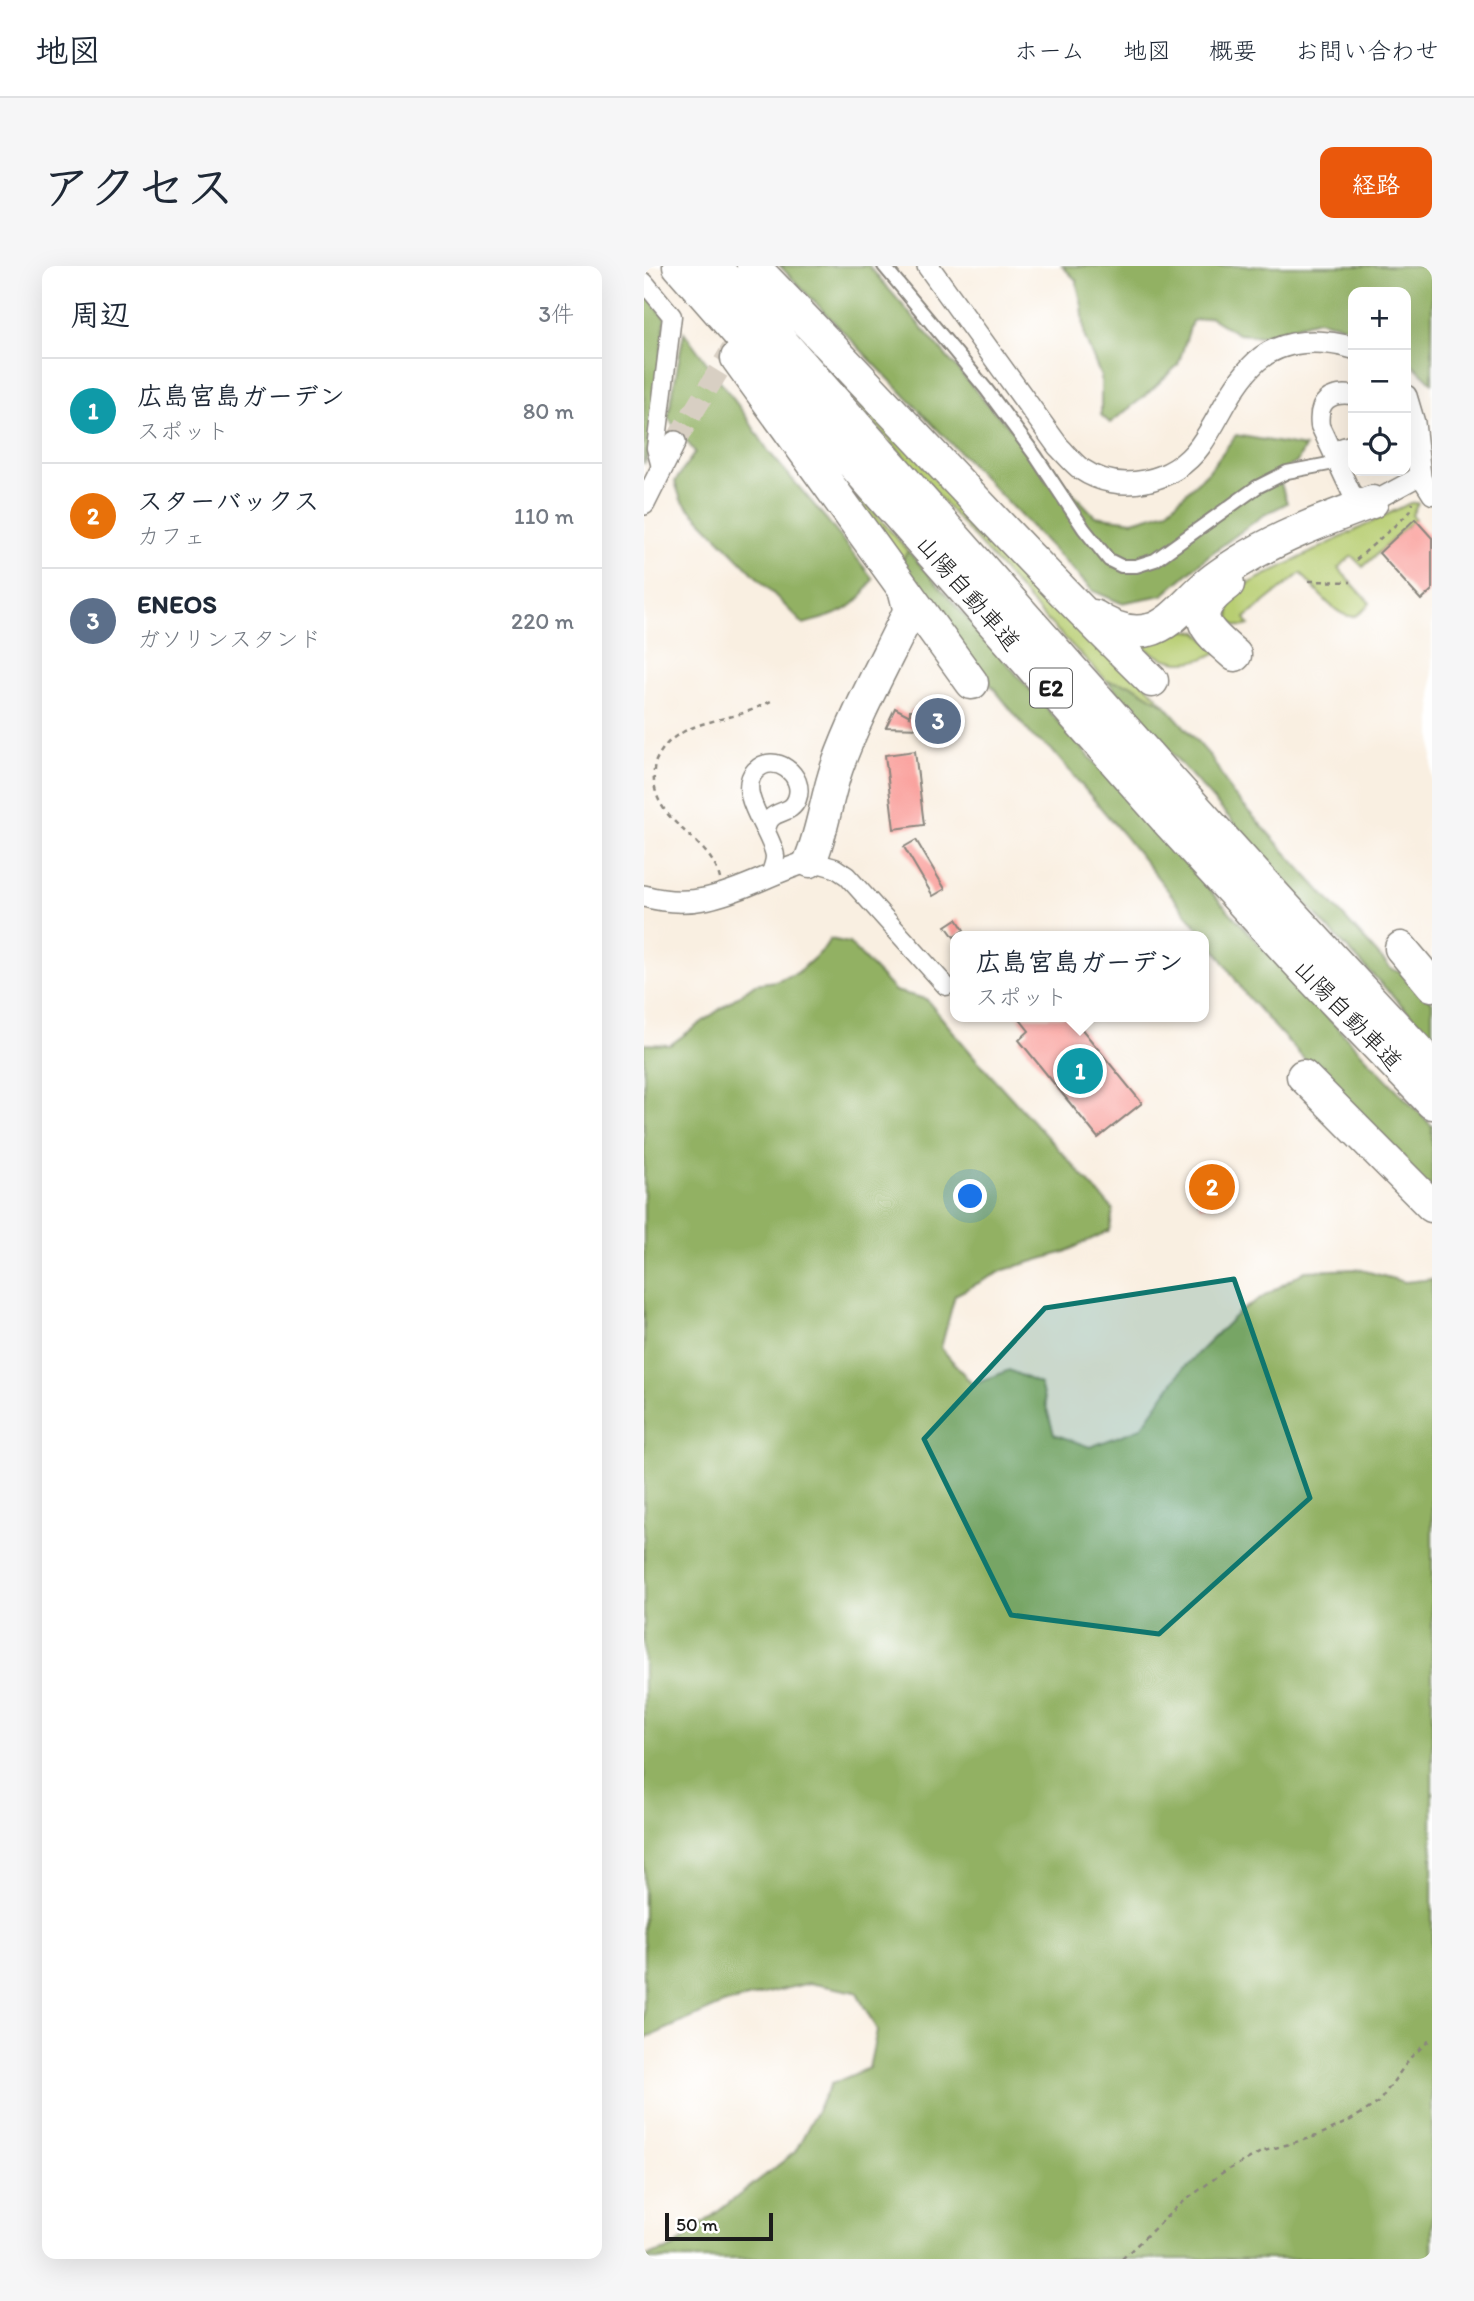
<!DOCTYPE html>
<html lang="ja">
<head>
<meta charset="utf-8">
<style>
	body { margin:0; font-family:Itim,"Klee One",sans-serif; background:#f6f6f7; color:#1f2937 }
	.controls { position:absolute; right:21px; top:21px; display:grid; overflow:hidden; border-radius:14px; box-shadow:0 7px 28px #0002 }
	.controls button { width:63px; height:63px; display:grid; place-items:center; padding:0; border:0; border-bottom:2px solid #e0e1e3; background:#fff; color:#1f2937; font:35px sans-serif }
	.scale { position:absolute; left:21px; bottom:18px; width:108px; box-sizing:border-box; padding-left:7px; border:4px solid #1c1c1c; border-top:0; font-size:19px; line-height:24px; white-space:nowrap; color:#1c1c1c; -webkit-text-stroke:5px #fff; paint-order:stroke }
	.you { position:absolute; left:327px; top:931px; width:24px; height:24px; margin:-18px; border:5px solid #fff; border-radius:50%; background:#1a73e8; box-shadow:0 0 0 10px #1a73e833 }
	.badge { display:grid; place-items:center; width:46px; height:46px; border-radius:50%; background:#ea580c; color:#fff; font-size:23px; font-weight:700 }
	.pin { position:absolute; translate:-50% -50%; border:4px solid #fff; box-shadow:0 2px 7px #0006 }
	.popup { position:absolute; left:306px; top:665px; width:259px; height:91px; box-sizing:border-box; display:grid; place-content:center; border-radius:14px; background:#fff; filter:drop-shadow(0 2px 5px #0005); font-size:23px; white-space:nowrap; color:#747a83 }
	.popup b { font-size:26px; color:#1f2937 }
	.popup::after { content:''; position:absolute; left:50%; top:100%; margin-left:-14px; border:14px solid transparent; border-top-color:#fff }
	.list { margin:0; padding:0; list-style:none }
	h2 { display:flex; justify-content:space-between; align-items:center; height:91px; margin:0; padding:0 28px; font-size:30px }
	h2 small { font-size:23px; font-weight:400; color:#747a83 }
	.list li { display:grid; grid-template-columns:46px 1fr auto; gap:21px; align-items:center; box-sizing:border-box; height:105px; padding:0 28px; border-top:2px solid #e0e1e3 }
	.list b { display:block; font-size:26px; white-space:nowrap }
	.list p { margin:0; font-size:23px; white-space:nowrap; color:#747a83 }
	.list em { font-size:23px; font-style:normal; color:#747a83 }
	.icon { flex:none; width:38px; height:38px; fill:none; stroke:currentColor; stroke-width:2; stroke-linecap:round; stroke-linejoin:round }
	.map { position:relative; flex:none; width:788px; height:1993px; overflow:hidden; border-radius:14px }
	header { display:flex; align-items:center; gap:42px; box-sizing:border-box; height:98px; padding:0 35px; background:#fff; border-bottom:2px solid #e0e1e3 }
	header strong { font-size:33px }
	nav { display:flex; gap:38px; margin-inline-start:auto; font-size:24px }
	.intro { display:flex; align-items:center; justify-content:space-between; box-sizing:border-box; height:168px; padding:0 42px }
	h1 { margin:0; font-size:49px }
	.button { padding:18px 32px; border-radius:14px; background:#ea580c; color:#fff; font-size:24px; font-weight:700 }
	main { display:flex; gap:42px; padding:0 42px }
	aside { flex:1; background:#fff; border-radius:14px; box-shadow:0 7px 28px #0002 }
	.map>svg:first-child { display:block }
	.green { fill:#b8ce72; stroke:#6a7547; stroke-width:2 }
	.forest { fill:#92b164; stroke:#576640; stroke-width:2 }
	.building { fill:#f99e9a }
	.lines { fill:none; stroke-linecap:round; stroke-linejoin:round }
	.tertiary-tunnel { stroke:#d8cfc3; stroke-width:21; stroke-dasharray:21 10; stroke-linecap:butt }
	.pedestrian-casing { stroke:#8a867e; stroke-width:16 }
	.minor-casing { stroke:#8a867e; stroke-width:21 }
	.tertiary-casing { stroke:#8a867e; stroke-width:24 }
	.motorway-casing { stroke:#8a867e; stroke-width:35 }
	.path { stroke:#8a867e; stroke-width:2.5; stroke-dasharray:5 5; stroke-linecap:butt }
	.pedestrian { stroke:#fff; stroke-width:12 }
	.minor { stroke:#fff; stroke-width:18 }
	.tertiary { stroke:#fff; stroke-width:21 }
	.motorway { stroke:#fff; stroke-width:32 }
	.marked { fill:#0f766e; fill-opacity:0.2; stroke:#0f766e; stroke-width:5; stroke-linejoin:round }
	.labels { text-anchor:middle; stroke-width:5; stroke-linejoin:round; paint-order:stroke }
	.shield { fill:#fff; stroke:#606060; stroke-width:2 }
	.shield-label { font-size:23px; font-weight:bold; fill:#1c1c1c }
	.street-label { font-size:24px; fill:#1c1c1c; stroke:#fff }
</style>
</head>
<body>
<header>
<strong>地図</strong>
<nav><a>ホーム</a><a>地図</a><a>概要</a><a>お問い合わせ</a></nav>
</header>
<div class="intro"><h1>アクセス</h1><a class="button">経路</a></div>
<main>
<aside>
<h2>周辺<small>3件</small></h2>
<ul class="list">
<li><span class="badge" style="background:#0f9aa8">1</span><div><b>広島宮島ガーデン</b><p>スポット</p></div><em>80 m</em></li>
<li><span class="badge" style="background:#e8710a">2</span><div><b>スターバックス</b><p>カフェ</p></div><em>110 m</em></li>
<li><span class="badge" style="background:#5c6f8a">3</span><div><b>ENEOS</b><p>ガソリンスタンド</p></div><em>220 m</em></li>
</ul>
</aside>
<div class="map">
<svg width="788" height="1993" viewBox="0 0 788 1993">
	<rect width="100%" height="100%" fill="#fff"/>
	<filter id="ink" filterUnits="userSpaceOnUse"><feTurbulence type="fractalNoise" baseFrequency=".0143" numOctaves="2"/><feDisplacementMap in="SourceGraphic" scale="14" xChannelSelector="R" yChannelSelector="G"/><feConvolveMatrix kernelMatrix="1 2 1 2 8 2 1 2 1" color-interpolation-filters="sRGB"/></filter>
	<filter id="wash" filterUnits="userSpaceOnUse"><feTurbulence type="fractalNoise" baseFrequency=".00686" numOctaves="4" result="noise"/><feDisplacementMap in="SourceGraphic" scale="28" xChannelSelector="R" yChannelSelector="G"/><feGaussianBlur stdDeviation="1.57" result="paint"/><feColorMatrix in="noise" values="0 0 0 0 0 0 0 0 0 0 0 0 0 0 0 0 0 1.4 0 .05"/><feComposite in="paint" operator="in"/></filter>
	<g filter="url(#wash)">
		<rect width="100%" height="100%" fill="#f9efe1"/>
		<path class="green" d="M 93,0 L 97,0 L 522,440 L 488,419 L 463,415 L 398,349 Z
			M 129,129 L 264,285 L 252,302 Z
			M 766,237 L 774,237 L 768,249 L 771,253 L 719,301 L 708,290 L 694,302 L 726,337 C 722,341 718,347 713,349 C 696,358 668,319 657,307 L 601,352 L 605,359 C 580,367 584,340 589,325 Z
			M 539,364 L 554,366 L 573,386 C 545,403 517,398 493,375 L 523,367 Z"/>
		<path class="forest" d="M 136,0 L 225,0 L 346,141 L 451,250 L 489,255 L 523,245 L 564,206 L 592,169 L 661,181 L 653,196 L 634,208 L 643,237 L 618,250 L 564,290 L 519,329 L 477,337 L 449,325 Z
			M 418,0 L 788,0 L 788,117 L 762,92 L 762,26 L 709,26 L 709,62 L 674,54 L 616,70 L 594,68 L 566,51 L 548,55 L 534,99 L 501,130 L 466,157 L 457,149 L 457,111 L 441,72 L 438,40 L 432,14 Z
			M 0,25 L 21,52 L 6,186 L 0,198 Z
			M 40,66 L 99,146 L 125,186 L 183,254 L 229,313 C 210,347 194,348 159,358 L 37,234 L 31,216 L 51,186 L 24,152 Z
			M 264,285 C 435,480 607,675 788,860 L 788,926 L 660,793 L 601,728 L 573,686 L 478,567 L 407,483 L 389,471 L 252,302 Z
			M 463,415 L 488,419 L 522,440 L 567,491 L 588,527 L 747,703 L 765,709 L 788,736 L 788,771 L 682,660 Z
			M 186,673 L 205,677 L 251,725 L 282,733 L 332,793 L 469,943 L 466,964 L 421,986 L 360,1004 L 311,1029 L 297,1082 L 329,1119 L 365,1104 L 396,1118 L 410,1168 L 446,1181 L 497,1162 L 539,1102 L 595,1046 L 661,1005 L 714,1003 L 761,1016 L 788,1013 L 788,1993 L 0,1993 L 0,1991 L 29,1982 L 63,1954 L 151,1886 L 187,1818 L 225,1802 L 233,1764 L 212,1726 L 165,1717 L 79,1738 L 0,1773 L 0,778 L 26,779 L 111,718 L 131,715 L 153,707 L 178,685 Z"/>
		<g id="blocks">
			<path class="building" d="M 771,253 L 788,272 L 788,324 L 777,334 L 735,287 Z
				M 251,442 L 266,450 L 266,444 L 316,445 L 315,463 L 242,461 Z
				M 271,485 L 280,559 L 250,563 L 241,489 Z
				M 272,574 L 301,623 L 289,630 L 260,581 Z
				M 313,653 L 320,664 L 310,671 L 302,660 Z
				M 374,751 L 428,751 L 498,837 L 454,872 L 375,774 L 385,765 Z
				M 572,904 L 577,937 L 556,940 L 552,907 Z"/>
		</g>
	</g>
	<g filter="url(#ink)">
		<use href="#blocks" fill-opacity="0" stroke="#8a867e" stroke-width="2"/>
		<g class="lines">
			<path class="tertiary-tunnel" d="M 31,176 L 94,73"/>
			<g class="pedestrian-casing">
				<path id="pedestrian" d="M 240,0 L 342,123 L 391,189 L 440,263 L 465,294 L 477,300 L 492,300 L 511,294 L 613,221 L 643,206 L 685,198"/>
			</g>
			<g class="minor-casing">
				<path id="minor" d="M 0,16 L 28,50 L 12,182 L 17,201
					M 709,129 C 686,126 673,135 676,160 L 707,226 L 713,232 L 728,236 L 776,210 L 788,229
					M 693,198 L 699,181 L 709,178
					M 122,565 C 125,540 146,552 153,533 C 162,509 130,485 111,505 C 91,527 128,566 131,590 C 131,598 128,604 125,611
					M 166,595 L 191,602 L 203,610 L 302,720"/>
			</g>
			<g class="tertiary-casing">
				<path id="tertiary" d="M 284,0 L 414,180 C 421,187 429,197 437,203 C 475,229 530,217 556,180 C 576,152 587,119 613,95 C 639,72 678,73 709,82
					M 762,130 L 770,157 L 776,210
					M 0,238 L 31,176
					M 0,630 C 66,649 108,612 166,595"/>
			</g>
			<g class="motorway-casing">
				<path id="motorway" d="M 35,0 L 526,558 L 665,709 L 788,837
					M 70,0 C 309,267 542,539 788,799
					M 109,0 C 243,137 371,281 508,415
					M 93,92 L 328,417
					M 584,318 C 543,348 559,362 591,389
					M 450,350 C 466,361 485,369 505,364 C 528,359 546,332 564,318 C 573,310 584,303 595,296 C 636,270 683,253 728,236
					M 166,595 C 179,565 182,532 193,501 C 212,448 240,398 264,348 L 265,342 L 261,326
					M 757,682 L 788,719
					M 659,810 L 788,940"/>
			</g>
			<path class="path" d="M 712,294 L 766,246 L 769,237
				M 665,315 L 707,316
				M 76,613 C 65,566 0,558 11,497 C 17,483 25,473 39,466 C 59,455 83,453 105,445 C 113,442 121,438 129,434
				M 478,1993 L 534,1940 L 578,1907 L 617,1886 L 673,1870 L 705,1855 L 734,1837 L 767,1791 L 788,1772"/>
			<use href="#pedestrian" class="pedestrian"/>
			<use href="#minor" class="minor"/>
			<use href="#tertiary" class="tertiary"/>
			<use href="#motorway" class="motorway"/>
		</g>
	</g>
	<path class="marked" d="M 590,1013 L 666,1232 L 515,1368 L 367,1349 L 280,1173 L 401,1042 Z"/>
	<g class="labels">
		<rect class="shield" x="386" y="402.5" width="42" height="39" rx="5"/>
		<g class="shield-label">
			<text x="407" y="430">E2</text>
		</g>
		<g class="street-label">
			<text transform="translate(324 327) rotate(49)" y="8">山陽自動車道</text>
			<text transform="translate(704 749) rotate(46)" y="8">山陽自動車道</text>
		</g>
	</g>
</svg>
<div class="controls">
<button>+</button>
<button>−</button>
<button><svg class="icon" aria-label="locate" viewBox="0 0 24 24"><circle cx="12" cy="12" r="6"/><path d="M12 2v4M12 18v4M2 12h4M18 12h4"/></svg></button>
</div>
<div class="scale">50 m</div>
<div class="you"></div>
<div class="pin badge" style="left:436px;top:805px;background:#0f9aa8">1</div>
<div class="popup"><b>広島宮島ガーデン</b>スポット</div>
<div class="pin badge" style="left:568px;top:921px;background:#e8710a">2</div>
<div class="pin badge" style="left:294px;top:455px;background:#5c6f8a">3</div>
</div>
</main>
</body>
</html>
